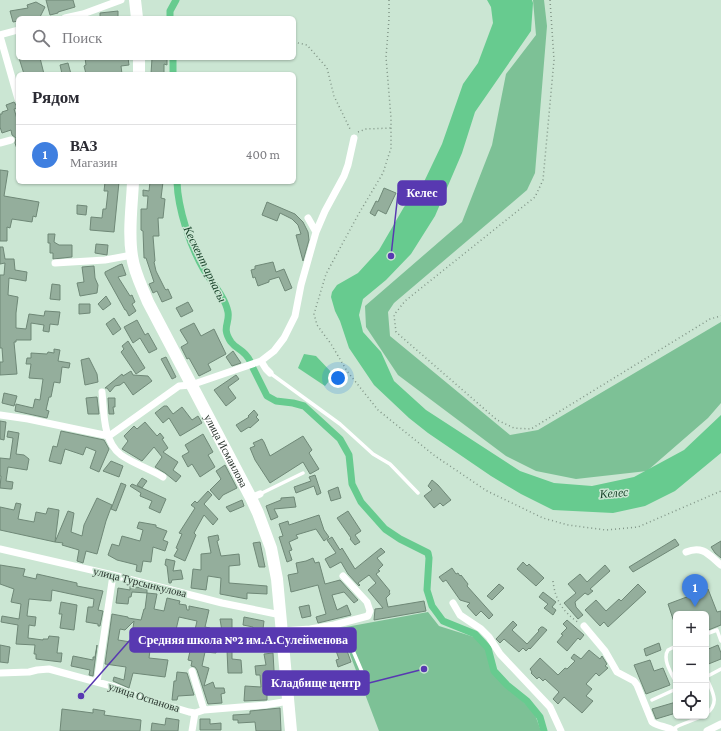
<!DOCTYPE html>
<html lang="ru">
<head>
<meta charset="utf-8">
<style>
	body { margin:0; font-family:"Crimson Pro",serif; background:#f2f2f3; color:#2b2b33 }
	.controls { position:absolute; right:12px; bottom:12px; display:grid; overflow:hidden; border-radius:6px; box-shadow:0 1px 3px #0004 }
	.controls button { width:36px; height:36px; display:grid; place-items:center; padding:0; border:0; border-bottom:1px solid #e1e1e2; background:#fff; color:#2b2b33; font:20px sans-serif }
	.you { position:absolute; left:338px; top:378px; width:14px; height:14px; margin:-10px; border:3px solid #fff; border-radius:50%; background:#1a73e8; box-shadow:0 0 0 6px #1a73e833 }
	.badge { display:grid; place-items:center; width:26px; height:26px; border-radius:50%; background:#5839b1; color:#fff; font-size:13px; font-weight:700 }
	.pin { position:absolute; translate:-50% -33px; filter:drop-shadow(0 1px 2px #0008) }
	.pin::after { content:''; position:absolute; top:21px; width:14px; height:12px; background:inherit; clip-path:polygon(0 0,100% 0,50% 100%) }
	.list { margin:0; padding:0; list-style:none }
	h2 { display:flex; justify-content:space-between; align-items:center; height:52px; margin:0; padding:0 16px; font-size:17px }
	h2 small { font-size:13px; font-weight:400; color:#7c7c81 }
	.list li { display:grid; grid-template-columns:26px 1fr auto; gap:12px; align-items:center; box-sizing:border-box; height:60px; padding:0 16px; border-top:1px solid #e1e1e2 }
	.list b { display:block; font-size:15px; white-space:nowrap }
	.list p { margin:0; font-size:13px; white-space:nowrap; color:#7c7c81 }
	.list em { font-size:13px; font-style:normal; color:#7c7c81 }
	.icon { flex:none; width:22px; height:22px; fill:none; stroke:currentColor; stroke-width:2; stroke-linecap:round; stroke-linejoin:round }
	.map { position:relative; flex:none; width:721px; height:731px; overflow:hidden }
	.search { position:absolute; background:#fff; box-shadow:0 1px 3px #0004; left:16px; top:16px; width:280px; height:44px; display:flex; align-items:center; gap:10px; box-sizing:border-box; padding:0 14px; border-radius:6px; color:#7c7c81; font-size:15px }
	.panel { position:absolute; background:#fff; box-shadow:0 1px 3px #0004; left:16px; top:72px; width:280px; height:112px; border-radius:6px }
	.map>svg:first-child { display:block }
	.green { fill:#7dc196 }
	.water { fill:#67cb8f }
	.lines { fill:none; stroke-linecap:round; stroke-linejoin:round }
	.canal { stroke:#67cb8f; stroke-width:7 }
	.building { fill:#94ae9c; stroke:#6f8877; fill-rule:evenodd }
	.path { stroke:#819587; stroke-width:1.5; stroke-dasharray:1 3; stroke-linecap:butt }
	.lane { stroke:#fff; stroke-width:3.5 }
	.street { stroke:#fff; stroke-width:7 }
	.primary { stroke:#fff; stroke-width:12 }
	.labels { text-anchor:middle; stroke-width:3; stroke-linejoin:round; paint-order:stroke }
	.street-label { font-size:11px; fill:#29342d; stroke:#cbe6d3 }
	.water-label { font-size:12px; font-style:italic; fill:#1a442b; stroke:#cbe6d3 }
	.leader { fill:none; stroke:#5839b1; stroke-width:1.5 }
	.callout-dot { fill:#5839b1; stroke:#cbe6d3; stroke-width:1.5 }
	.callout { fill:#5839b1; stroke:#5839b1; stroke-width:1.5 }
	.callout-label { font-size:12px; text-anchor:middle; font-weight:bold; fill:#fff }
</style>
</head>
<body>
<div class="map">
<svg width="721" height="731" viewBox="0 0 721 731">
	<rect width="100%" height="100%" fill="#cbe6d3"/>
	<path class="green" d="M 533,0 L 544,0 L 547,26 L 535,173 L 527,190 L 394,303 L 388,312 L 390,336 L 510,435 L 538,430 L 721,322 L 721,403 L 708,418 L 647,471 L 576,479 L 536,471 L 506,456 L 398,375 L 366,327 L 365,306 L 462,222 L 492,145 L 506,74 L 536,35 Z
		M 428,612 L 439,626 L 474,637 L 487,649 L 494,674 L 534,712 L 541,731 L 379,731 L 346,644 L 335,629 Z"/>
	<path class="water" d="M 487,0 L 532,0 L 533,3 L 531,31 L 475,112 L 462,153 L 435,216 L 411,254 L 386,280 L 363,299 L 359,315 L 363,332 L 381,352 L 394,381 L 426,410 L 520,471 L 554,483 L 592,486 L 634,477 L 684,450 L 721,415 L 721,453 L 675,491 L 645,506 L 613,513 L 553,510 L 521,494 L 491,476 L 428,433 L 409,418 L 374,385 L 349,348 L 340,321 L 335,311 L 331,297 L 332,292 L 337,285 L 358,273 L 379,250 L 404,207 L 422,186 L 442,144 L 463,84 L 478,63 L 493,23 L 491,7 Z
		M 304,354 L 316,356 L 334,375 L 325,386 L 298,368 Z"/>
	<g class="lines">
		<path class="canal" d="M 170,18 L 170,11 L 176,0
			M 173,58 L 173,74
			M 177,182 C 178,209 190,246 204,270 C 212,283 225,297 228,312 C 230,324 221,327 231,342 C 237,350 244,349 250,361
			M 252,366 L 267,396 L 276,401 L 293,403 L 304,406 L 340,439 L 349,455 L 352,484 L 361,502 L 385,529 L 400,539 L 428,553 L 429,558 L 427,590 L 432,606 L 443,621 L 475,634 L 488,648 L 494,671 L 507,685 L 527,701 L 540,717 L 544,731"/>
	</g>
	<path class="building" d="M 46,0 L 73,0 L 75,7 L 58,12 L 58,13 L 50,15 Z
		M 36,2 L 45,7 L 40,17 L 18,18 L 18,21 L 13,22 L 10,11 L 28,8 L 27,5 Z
		M 118,11 L 118,18 L 100,18 L 100,13 Z
		M 19,58 L 40,58 L 44,74 L 24,74 Z
		M 85,58 L 128,58 L 129,65 L 121,66 L 122,74 L 86,74 L 84,66 L 86,65 Z
		M 152,58 L 167,58 L 167,65 L 164,64 L 164,74 L 151,74 Z
		M 68,63 L 71,74 L 62,74 L 60,65 Z
		M 14,102 L 18,108 L 14,109 L 18,122 L 18,149 L 17,149 L 15,143 L 16,138 L 12,135 L 11,130 L 2,133 L 0,127 L 0,114 L 2,114 L 2,112 L 8,110 L 6,105 Z
		M 0,170 L 8,171 L 4,196 L 39,202 L 36,217 L 33,216 L 32,222 L 12,219 L 10,228 L 7,227 L 7,241 L 0,241 Z
		M 105,182 L 119,182 L 114,232 L 90,230 L 91,217 L 102,218 L 103,209 L 106,209 L 108,191 L 104,191 Z
		M 150,182 L 163,182 L 161,198 L 165,199 L 163,218 L 158,218 L 159,236 L 153,236 L 155,261 L 154,262 L 156,271 L 165,289 L 166,290 L 168,289 L 172,298 L 162,302 L 157,291 L 153,293 L 149,284 L 154,282 L 146,258 L 144,258 L 143,231 L 141,230 L 141,209 L 147,209 L 148,196 L 143,196 L 143,190 L 149,191 Z
		M 384,188 L 396,193 L 386,214 L 378,210 L 375,216 L 370,213 L 376,201 L 378,202 Z
		M 267,202 L 295,214 L 303,222 L 308,232 L 309,240 L 303,261 L 296,235 L 301,234 L 298,225 L 292,219 L 280,213 L 277,221 L 262,215 Z
		M 77,205 L 87,206 L 86,215 L 77,214 Z
		M 48,234 L 55,234 L 54,242 L 59,245 L 72,245 L 72,257 L 53,259 L 53,253 L 50,253 L 50,243 L 48,243 Z
		M 96,244 L 108,245 L 107,255 L 95,253 Z
		M 0,247 L 3,247 L 5,259 L 14,259 L 15,270 L 27,272 L 26,281 L 9,278 L 8,295 L 18,297 L 16,313 L 16,328 L 26,329 L 29,314 L 44,316 L 45,311 L 60,312 L 58,325 L 50,324 L 49,332 L 43,331 L 44,325 L 31,323 L 31,340 L 16,340 L 16,342 L 14,342 L 17,374 L 0,375 L 0,362 L 3,362 L 2,348 L 0,348 L 0,275 L 4,275 L 5,263 L 0,264 Z
		M 273,262 L 276,272 L 284,269 L 292,288 L 285,291 L 279,277 L 269,280 L 269,282 L 258,286 L 255,277 L 253,278 L 251,270 L 255,269 L 255,266 Z
		M 122,264 L 126,275 L 118,277 L 130,296 L 132,295 L 135,302 L 132,304 L 136,311 L 129,316 L 126,310 L 125,310 L 105,274 L 105,272 L 119,265 Z
		M 94,266 L 95,278 L 98,285 L 97,293 L 80,296 L 77,283 L 84,282 L 82,267 Z
		M 52,284 L 60,285 L 60,300 L 50,299 Z
		M 106,296 L 111,304 L 103,310 L 98,304 Z
		M 188,302 L 193,311 L 181,317 L 176,308 Z
		M 79,304 L 90,304 L 90,313 L 79,314 Z
		M 114,318 L 121,329 L 113,335 L 106,324 Z
		M 137,320 L 145,335 L 148,333 L 157,349 L 149,353 L 140,338 L 133,343 L 124,327 Z
		M 194,323 L 201,336 L 214,329 L 226,354 L 208,364 L 211,370 L 199,376 L 189,358 L 187,359 L 181,347 L 188,343 L 180,330 Z
		M 128,341 L 145,368 L 136,374 L 121,352 L 124,349 L 122,346 Z
		M 54,349 L 60,350 L 58,361 L 70,363 L 69,368 L 62,367 L 60,383 L 54,382 L 51,397 L 49,397 L 46,410 L 49,411 L 47,418 L 15,411 L 16,404 L 33,408 L 35,399 L 40,400 L 43,379 L 29,378 L 31,364 L 26,364 L 27,358 L 31,358 L 31,353 L 47,354 L 48,352 L 54,353 Z
		M 233,351 L 241,363 L 232,366 L 226,357 Z
		M 166,357 L 176,377 L 172,379 L 161,359 Z
		M 89,358 L 97,374 L 98,382 L 85,385 L 81,360 Z
		M 131,371 L 133,375 L 148,376 L 152,381 L 133,395 L 124,382 L 120,385 L 115,386 L 110,392 L 107,388 L 105,388 L 122,374 L 123,376 Z
		M 236,375 L 239,379 L 228,387 L 236,398 L 226,406 L 214,390 Z
		M 4,393 L 17,396 L 14,406 L 2,403 Z
		M 97,397 L 99,414 L 88,414 L 86,398 Z
		M 108,398 L 115,398 L 115,407 L 113,407 L 114,414 L 109,414 Z
		M 164,406 L 167,406 L 173,414 L 182,407 L 192,420 L 198,416 L 202,423 L 180,436 L 169,418 L 163,423 L 155,413 Z
		M 254,410 L 258,415 L 256,417 L 259,420 L 250,428 L 249,427 L 241,432 L 236,425 L 249,417 L 248,416 Z
		M 0,421 L 6,422 L 4,440 L 0,439 Z
		M 145,422 L 157,436 L 160,433 L 164,438 L 162,439 L 168,448 L 163,452 L 178,462 L 173,470 L 181,476 L 176,482 L 165,473 L 155,467 L 162,457 L 154,447 L 142,461 L 122,449 L 128,441 L 124,436 L 134,426 L 137,429 Z
		M 8,431 L 19,433 L 16,454 L 24,455 L 29,459 L 27,470 L 8,467 L 6,481 L 13,482 L 12,489 L 10,489 L 0,488 L 1,476 L 0,476 L 0,458 L 10,459 L 13,438 L 7,437 Z
		M 61,431 L 104,440 L 109,449 L 99,472 L 90,468 L 96,451 L 86,447 L 83,455 L 65,449 L 61,464 L 49,461 L 53,446 L 57,447 Z
		M 203,434 L 213,452 L 208,455 L 215,467 L 200,477 L 192,464 L 188,467 L 182,456 L 189,452 L 185,445 Z
		M 303,436 L 312,450 L 309,453 L 319,469 L 310,474 L 303,462 L 270,483 L 255,460 L 250,448 L 255,446 L 253,443 L 262,439 L 264,442 L 270,456 Z
		M 111,461 L 123,466 L 119,477 L 103,471 Z
		M 225,465 L 237,488 L 223,495 L 219,500 L 210,490 L 221,479 L 216,471 Z
		M 315,475 L 321,493 L 317,495 L 314,486 L 296,493 L 294,487 L 311,481 L 309,477 Z
		M 142,478 L 147,481 L 142,488 L 166,499 L 160,513 L 149,508 L 152,501 L 140,496 L 141,493 L 130,486 L 132,484 L 142,488 L 137,485 Z
		M 432,480 L 438,485 L 451,500 L 443,506 L 440,503 L 434,508 L 424,496 L 432,490 L 428,486 Z
		M 121,483 L 126,485 L 116,511 L 111,509 Z
		M 338,487 L 341,498 L 331,501 L 328,491 Z
		M 208,491 L 212,495 L 204,504 L 218,519 L 213,525 L 204,515 L 194,533 L 196,535 L 185,561 L 174,556 L 178,549 L 176,548 L 182,534 L 179,533 L 195,508 L 191,505 L 195,501 L 197,503 Z
		M 294,497 L 296,507 L 274,509 L 278,517 L 271,520 L 266,506 L 281,500 L 281,498 Z
		M 97,498 L 112,505 L 106,521 L 97,554 L 86,551 L 83,563 L 77,561 L 79,550 L 62,545 L 63,543 L 55,542 L 68,511 L 74,513 L 71,532 L 82,536 L 84,525 Z
		M 242,500 L 244,506 L 230,512 L 226,507 Z
		M 16,503 L 21,504 L 18,519 L 34,522 L 36,512 L 46,514 L 48,508 L 59,510 L 55,542 L 0,530 L 0,507 L 14,510 Z
		M 348,511 L 361,531 L 355,535 L 360,542 L 355,545 L 350,539 L 351,538 L 337,518 Z
		M 319,515 L 324,530 L 329,537 L 324,541 L 316,529 L 296,535 L 298,538 L 289,542 L 292,550 L 289,551 L 292,560 L 287,562 L 279,537 L 283,536 L 279,524 L 288,521 L 289,525 Z
		M 139,522 L 156,525 L 156,527 L 167,531 L 163,540 L 168,542 L 165,551 L 153,547 L 151,562 L 143,561 L 141,572 L 136,571 L 137,565 L 117,560 L 108,555 L 112,544 L 119,546 L 122,536 L 140,541 L 143,530 L 137,528 Z
		M 218,535 L 219,540 L 217,541 L 221,556 L 239,554 L 240,565 L 229,566 L 229,583 L 267,586 L 267,594 L 247,593 L 247,599 L 220,594 L 221,578 L 208,576 L 206,590 L 191,588 L 193,569 L 201,570 L 201,554 L 211,553 L 208,537 Z
		M 332,537 L 340,550 L 342,548 L 355,569 L 381,548 L 385,552 L 377,558 L 383,565 L 378,570 L 380,571 L 376,574 L 390,591 L 389,592 L 390,594 L 386,598 L 388,607 L 424,601 L 426,611 L 374,620 L 375,609 L 383,608 L 368,590 L 376,583 L 369,575 L 358,583 L 360,585 L 359,586 L 348,574 L 341,562 L 330,568 L 325,559 L 336,553 L 327,540 Z
		M 675,539 L 679,545 L 633,572 L 629,567 Z
		M 721,541 L 721,558 L 715,553 L 711,547 Z
		M 260,542 L 265,567 L 259,567 L 253,543 Z
		M 313,558 L 315,563 L 319,562 L 325,584 L 340,580 L 358,600 L 354,603 L 344,592 L 332,595 L 337,610 L 347,605 L 351,615 L 318,623 L 316,617 L 326,614 L 318,585 L 291,592 L 288,575 L 298,573 L 296,563 L 306,561 Z
		M 166,559 L 175,561 L 173,571 L 181,570 L 183,579 L 172,580 L 171,583 L 169,583 L 167,566 L 165,565 Z
		M 523,562 L 527,566 L 529,564 L 544,578 L 536,586 L 517,569 Z
		M 0,565 L 25,569 L 23,576 L 36,579 L 37,574 L 77,583 L 77,586 L 103,591 L 98,610 L 103,611 L 100,626 L 98,626 L 98,624 L 86,622 L 88,607 L 93,607 L 94,599 L 52,590 L 51,601 L 29,599 L 27,616 L 36,617 L 35,626 L 29,625 L 28,638 L 43,640 L 43,639 L 48,639 L 49,636 L 59,637 L 57,653 L 62,653 L 61,662 L 36,659 L 36,654 L 34,654 L 35,645 L 16,644 L 18,625 L 1,622 L 2,616 L 19,619 L 21,604 L 11,602 L 14,589 L 0,584 Z
		M 605,565 L 610,571 L 590,589 L 593,591 L 588,595 L 585,593 L 575,602 L 576,607 L 583,615 L 578,619 L 564,603 L 576,593 L 568,584 L 580,574 L 587,582 Z
		M 452,568 L 456,574 L 458,573 L 460,576 L 461,575 L 468,584 L 467,586 L 493,615 L 489,619 L 481,611 L 476,616 L 467,606 L 470,603 L 460,600 L 446,580 L 443,582 L 439,577 Z
		M 499,584 L 504,588 L 492,600 L 487,596 Z
		M 638,584 L 646,592 L 608,627 L 604,622 L 600,626 L 585,610 L 596,600 L 606,611 L 619,599 L 621,601 Z
		M 130,586 L 147,589 L 147,593 L 132,592 L 131,597 L 129,597 L 128,604 L 116,603 L 118,588 L 130,590 Z
		M 708,589 L 717,612 L 721,611 L 721,625 L 706,631 L 706,614 L 676,614 L 675,625 L 668,604 Z
		M 543,592 L 556,602 L 552,607 L 556,610 L 553,615 L 544,608 L 548,604 L 539,597 Z
		M 147,593 L 157,594 L 154,609 L 164,611 L 167,598 L 180,601 L 179,604 L 186,605 L 187,610 L 189,610 L 189,606 L 209,610 L 205,627 L 210,628 L 206,645 L 217,646 L 216,653 L 205,652 L 202,666 L 209,668 L 204,686 L 213,682 L 215,688 L 224,688 L 225,693 L 221,694 L 222,703 L 208,704 L 197,670 L 195,667 L 191,666 L 192,661 L 188,660 L 197,621 L 179,617 L 175,634 L 158,631 L 156,644 L 151,643 L 149,658 L 168,660 L 165,677 L 133,673 L 129,688 L 113,681 L 114,677 L 124,680 L 126,667 L 105,664 L 112,614 L 128,617 L 128,618 L 141,620 L 144,609 L 145,609 ZM 134,621 L 131,642 L 118,640 L 120,629 L 125,630 Z
		M 61,602 L 77,605 L 74,630 L 60,628 L 62,614 L 59,614 Z
		M 309,605 L 311,616 L 302,618 L 299,607 Z
		M 244,617 L 264,621 L 263,629 L 266,629 L 265,638 L 253,638 L 253,627 L 243,625 Z
		M 220,619 L 232,619 L 232,659 L 241,660 L 242,673 L 228,673 L 227,650 L 225,650 Z
		M 567,620 L 584,635 L 580,640 L 578,638 L 567,651 L 557,642 L 563,635 L 561,634 L 567,628 L 563,624 Z
		M 513,621 L 517,625 L 512,630 L 527,644 L 539,631 L 538,630 L 541,627 L 543,627 L 547,630 L 530,649 L 529,648 L 526,651 L 523,648 L 519,652 L 504,639 L 500,643 L 496,639 Z
		M 659,643 L 661,650 L 646,656 L 644,649 Z
		M 0,645 L 10,647 L 8,663 L 0,662 Z
		M 97,645 L 97,646 L 93,676 L 89,675 L 90,670 L 71,666 L 73,656 L 93,660 L 93,657 L 95,657 Z
		M 345,645 L 351,662 L 338,667 L 336,660 L 339,659 L 335,648 Z
		M 718,645 L 721,653 L 721,659 L 706,665 L 706,650 Z
		M 589,650 L 600,659 L 602,656 L 607,664 L 605,666 L 608,668 L 599,676 L 596,673 L 586,684 L 592,689 L 586,696 L 593,701 L 582,713 L 564,697 L 558,704 L 553,699 L 559,692 L 545,679 L 543,681 L 539,677 L 537,679 L 531,673 L 532,672 L 530,669 L 540,658 L 558,675 L 565,668 L 567,669 L 575,661 L 571,658 L 574,654 L 581,659 Z
		M 273,653 L 275,688 L 267,689 L 267,700 L 244,701 L 245,686 L 261,687 L 260,675 L 256,675 L 255,666 L 266,665 L 264,654 Z
		M 650,660 L 654,671 L 663,668 L 670,685 L 646,694 L 634,665 Z
		M 177,672 L 187,673 L 194,695 L 178,696 L 177,700 L 172,700 L 174,681 L 176,681 Z
		M 676,702 L 676,713 L 656,719 L 652,709 Z
		M 280,708 L 281,731 L 256,731 L 255,722 L 238,723 L 238,720 L 233,720 L 233,715 L 250,714 L 250,711 Z
		M 62,709 L 93,713 L 93,709 L 105,711 L 104,715 L 141,720 L 140,731 L 60,731 Z
		M 166,718 L 179,720 L 178,731 L 151,731 L 152,723 L 165,725 Z
		M 200,719 L 210,719 L 210,724 L 221,723 L 221,730 L 200,730 Z"/>
	<g class="lines">
		<path class="path" d="M 389,0 L 389,19 L 386,57 L 391,118 L 391,148 L 383,173 L 358,215 L 326,274 L 314,314 L 317,325 L 331,344 L 347,371 L 378,410 L 435,456 L 487,491 L 543,518 L 568,525 L 606,530 L 638,527 L 721,491
			M 550,0 L 554,60 L 543,180 L 535,197 L 405,301 L 394,315 L 396,332 L 497,420 L 514,428 L 531,429 L 710,319 L 721,316
			M 294,42 L 307,45 L 327,68 L 334,96 L 351,131
			M 358,132 L 366,129 L 391,128
			M 553,581 C 555,600 563,612 579,623"/>
		<path class="lane" d="M 270,373 L 340,424 L 373,454 L 390,464 L 418,493
			M 260,494 L 303,473
			M 337,629 L 351,646 L 366,681
			M 706,634 L 717,630 L 721,641
			M 676,646 L 668,650 C 662,659 671,673 676,682
			M 706,677 L 721,669
			M 652,700 L 676,689
			M 706,714 C 721,703 712,691 706,677
			M 672,730 L 678,726 L 703,716"/>
		<path class="street" d="M 65,18 L 83,14 L 121,0
			M 0,35 L 18,30
			M 0,36 L 18,99
			M 0,143 L 11,140
			M 308,218 L 316,232
			M 55,263 L 105,260 L 132,255
			M 261,361 L 266,369 L 270,373
			M 102,392 C 104,412 103,442 121,455 C 134,464 150,469 163,477
			M 0,415 L 28,419 L 109,436 L 179,386 L 191,385 L 261,361 L 274,351 L 284,338 L 295,316 L 301,285 L 316,232 L 325,211 L 344,176 L 348,165 L 354,138
			M 251,498 L 260,494
			M 0,549 L 113,575 L 222,603 L 281,615
			M 686,552 C 703,545 709,555 721,565
			M 453,603 L 460,615 L 481,629 L 489,637 L 500,654 L 550,707 L 561,731
			M 584,626 L 605,651 L 617,672 L 634,681 L 637,685 L 652,722 C 659,727 667,726 674,731
			M 282,631 L 310,629 L 334,625 L 368,616 L 370,611 L 367,602 L 343,576
			M 192,671 L 204,710
			M 0,673 L 29,672 L 37,670 L 49,669 L 115,687 L 139,697 L 189,712 L 195,713 L 204,710 L 265,705 L 289,701
			M 97,682 L 113,575
			M 192,731 L 195,713
			M 707,731 L 721,724"/>
		<g class="primary">
			<path d="M 135,0 L 137,18"/>
			<path d="M 139,58 L 139,74"/>
			<path id="s1" d="M 133,182 C 132,206 128,232 132,256 C 134,272 142,287 148,302 L 251,498 L 258,513 L 271,548 L 277,579 L 291,731"/>
		</g>
	</g>
	<g class="labels">
		<g class="street-label">
			<text dy="4" stroke="none"><textPath href="#s1" startOffset="291">улица Исмаилова</textPath></text>
			<text transform="translate(140 582) rotate(14)" y="4">улица Турсынкулова</text>
			<text transform="translate(144 697) rotate(18)" y="4">улица Оспанова</text>
		</g>
		<g class="water-label">
			<text transform="translate(205 264) rotate(64)" y="4">Кескент арнасы</text>
			<text transform="translate(614 493) rotate(-5)" y="4">Келес</text>
		</g>
	</g>
	<path class="leader" d="M391 256L398 193M81 696L130 640M424 669L369 683"/>
	<g class="callout-dot">
		<circle cx="391" cy="256" r="4"/>
		<circle cx="81" cy="696" r="4"/>
		<circle cx="424" cy="669" r="4"/>
	</g>
	<g class="callout">
		<rect x="398" y="181" width="48" height="24" rx="4"/>
		<rect x="130" y="628" width="226" height="24" rx="4"/>
		<rect x="263" y="671" width="106" height="24" rx="4"/>
	</g>
	<g class="callout-label">
		<text x="422" y="197">Келес</text>
		<text x="243" y="644">Средняя школа №2 им.А.Сулейменова</text>
		<text x="316" y="687">Кладбище центр</text>
	</g>
</svg>
<div class="controls">
<button>+</button>
<button>−</button>
<button><svg class="icon" aria-label="locate" viewBox="0 0 24 24"><circle cx="12" cy="12" r="6"/><path d="M12 2v4M12 18v4M2 12h4M18 12h4"/></svg></button>
</div>
<div class="you"></div>
<div class="pin badge" style="left:695px;top:607px;background:#3f7fe0">1</div>
<div class="search"><svg class="icon" aria-label="search" viewBox="0 0 24 24"><circle cx="10" cy="10" r="6"/><path d="M15 15l6 6"/></svg>Поиск</div>
<section class="panel">
<h2>Рядом<small></small></h2>
<ul class="list">
<li><span class="badge" style="background:#3f7fe0">1</span><div><b>ВАЗ</b><p>Магазин</p></div><em>400 m</em></li>
</ul>
</section>
</div>
</body>
</html>
